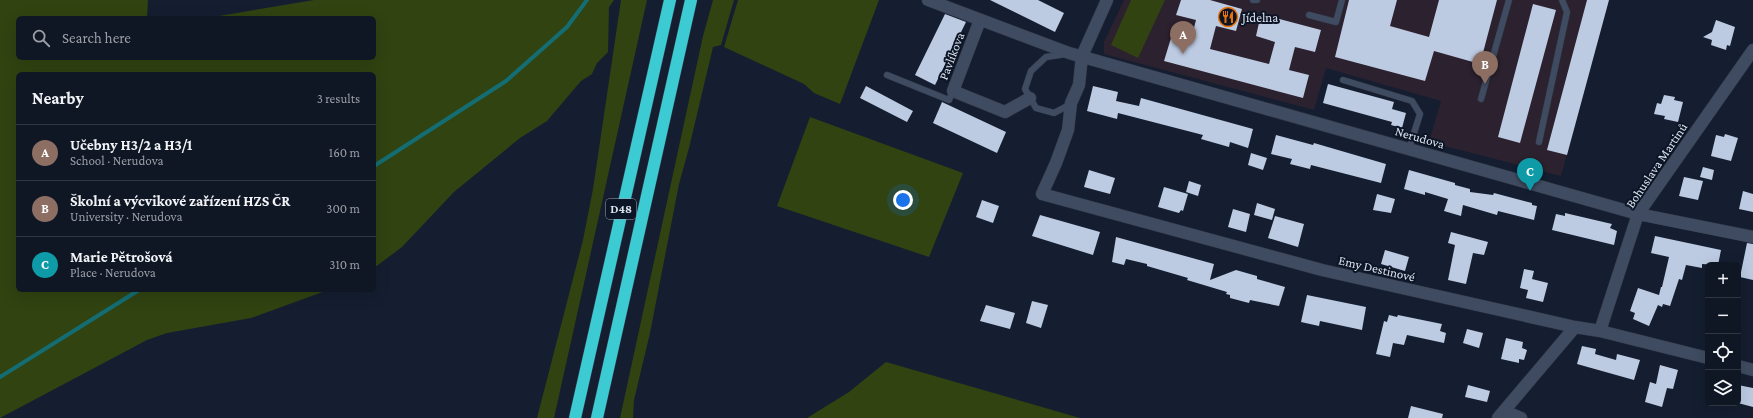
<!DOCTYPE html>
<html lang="en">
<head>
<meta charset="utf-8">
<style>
	body { margin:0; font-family:"Crimson Pro",serif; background:#181f2c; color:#f1f3f6 }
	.controls { position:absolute; right:12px; bottom:12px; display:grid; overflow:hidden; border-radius:6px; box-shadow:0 4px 16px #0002 }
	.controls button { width:36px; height:36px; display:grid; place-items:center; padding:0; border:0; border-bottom:1px solid #2f3541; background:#0f1624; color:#f1f3f6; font:20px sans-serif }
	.you { position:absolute; left:903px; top:200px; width:14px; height:14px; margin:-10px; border:3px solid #fff; border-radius:50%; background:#1a73e8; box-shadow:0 0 0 6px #1a73e833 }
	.badge { display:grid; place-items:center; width:26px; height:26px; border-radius:50%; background:#db2777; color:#fff; font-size:13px; font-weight:700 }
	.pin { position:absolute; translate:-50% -33px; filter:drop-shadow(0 1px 2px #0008) }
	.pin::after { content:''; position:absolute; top:21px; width:14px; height:12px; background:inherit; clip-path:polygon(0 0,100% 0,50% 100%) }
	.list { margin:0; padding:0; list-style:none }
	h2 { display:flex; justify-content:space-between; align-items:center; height:52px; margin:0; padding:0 16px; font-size:17px }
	h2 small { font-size:13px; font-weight:400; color:#9b9fa6 }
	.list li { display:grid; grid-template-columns:26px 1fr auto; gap:12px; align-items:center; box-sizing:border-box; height:56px; padding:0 16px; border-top:1px solid #2f3541 }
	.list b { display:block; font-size:15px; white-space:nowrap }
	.list p { margin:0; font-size:13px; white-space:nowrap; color:#9b9fa6 }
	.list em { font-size:13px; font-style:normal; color:#9b9fa6 }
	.icon { flex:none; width:22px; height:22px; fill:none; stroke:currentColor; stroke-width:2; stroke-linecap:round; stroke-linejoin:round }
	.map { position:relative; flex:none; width:1753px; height:418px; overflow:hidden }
	.search { position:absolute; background:#0f1624; box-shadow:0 4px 16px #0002; left:16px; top:16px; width:360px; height:44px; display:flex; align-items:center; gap:10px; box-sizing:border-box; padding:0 14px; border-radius:6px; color:#9b9fa6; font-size:15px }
	.panel { position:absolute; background:#0f1624; box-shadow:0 4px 16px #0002; left:16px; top:72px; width:360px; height:220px; border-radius:6px }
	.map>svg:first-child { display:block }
	.commercial { fill:#2c212f }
	.green { fill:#304311 }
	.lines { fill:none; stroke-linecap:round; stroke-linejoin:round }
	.stream { stroke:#146d73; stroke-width:4 }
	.building { fill:#bccae2 }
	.lane-casing { stroke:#323847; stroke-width:7 }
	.street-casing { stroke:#323847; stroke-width:13 }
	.highway-casing { stroke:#323847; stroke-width:13 }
	.lane { stroke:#3f4b60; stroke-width:6 }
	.street { stroke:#3f4b60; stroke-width:12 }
	.highway { stroke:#3ccbd3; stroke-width:12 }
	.labels { text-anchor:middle; stroke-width:4; stroke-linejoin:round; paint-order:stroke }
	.shield { fill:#0c1526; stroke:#9da5b3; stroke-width:1 }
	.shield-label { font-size:12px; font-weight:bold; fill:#dbe3ef }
	.poi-label { font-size:13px; fill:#dbe3ef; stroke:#0c1526; text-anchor:start }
	.street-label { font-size:13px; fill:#dbe3ef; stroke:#0c1526 }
</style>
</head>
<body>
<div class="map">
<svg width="1753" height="418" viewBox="0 0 1753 418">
	<rect width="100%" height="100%" fill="#141e30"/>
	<path class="commercial" d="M 1124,0 L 1609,0 L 1561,176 L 1429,142 L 1441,101 L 1326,68 L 1314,110 L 1104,54 L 1104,42 Z"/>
	<path class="green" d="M 0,0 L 148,0 L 147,18 L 18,18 L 18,58 L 374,58 L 374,18 L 207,18 L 314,0 L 614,0 L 609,7 L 608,52 L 597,63 L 592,74 L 581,81 L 547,121 L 520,138 L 454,192 L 402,247 L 374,268 L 374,74 L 18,74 L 18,290 L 328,290 L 251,318 L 167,333 L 147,340 L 0,418 Z
		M 621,0 L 647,0 L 554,418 L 537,418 L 583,240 L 593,189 Z
		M 713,0 L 734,0 L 721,45 L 713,47 L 689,148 L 679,184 L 650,333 L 634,400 L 633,418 L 620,418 L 703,36 Z
		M 738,0 L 879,0 L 840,104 L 814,93 L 804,84 L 724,47 Z
		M 1131,0 L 1165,0 L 1138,58 L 1111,45 Z
		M 810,117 L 963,173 L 929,257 L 777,206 Z
		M 886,362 L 1080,418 L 807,418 L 849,392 Z"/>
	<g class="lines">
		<path class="stream" d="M 374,166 L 506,81 L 567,27 L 587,0
			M 0,377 L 139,290"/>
	</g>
	<path class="building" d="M 990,0 L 1038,0 L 1064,13 L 1055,32 Z
		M 1181,0 L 1210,0 L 1242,9 L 1236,31 L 1216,26 L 1210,49 L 1269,64 L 1275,42 L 1256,36 L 1261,14 L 1321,30 L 1315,52 L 1295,47 L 1289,70 L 1309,75 L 1303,98 L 1164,61 L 1171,38 L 1190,43 L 1196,20 L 1176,15 Z
		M 1349,0 L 1397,0 L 1390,26 L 1429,37 L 1439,0 L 1497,0 L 1480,64 L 1434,51 L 1425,81 L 1335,57 Z
		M 1587,0 L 1609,0 L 1567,155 L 1547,150 Z
		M 1533,4 L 1556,10 L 1520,143 L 1498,137 Z
		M 945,14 L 966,22 L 935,85 L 915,75 Z
		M 1716,20 L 1735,27 L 1730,46 L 1727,45 L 1726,50 L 1711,45 L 1712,40 L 1703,37 L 1712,32 Z
		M 1328,84 L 1394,102 L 1392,109 L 1406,113 L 1402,128 L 1391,125 L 1392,122 L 1323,103 Z
		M 866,86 L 913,111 L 907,122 L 860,98 Z
		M 1093,86 L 1118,92 L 1116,101 L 1139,106 L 1141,98 L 1253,129 L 1248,148 L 1230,142 L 1229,147 L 1201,139 L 1203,135 L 1118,113 L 1117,119 L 1087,111 Z
		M 1664,95 L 1675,97 L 1674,100 L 1683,102 L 1678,122 L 1664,119 L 1665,116 L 1654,114 L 1657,103 L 1661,104 Z
		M 942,102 L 1006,132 L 997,153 L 933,123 Z
		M 1725,134 L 1738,138 L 1731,161 L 1711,156 L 1716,135 L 1724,137 Z
		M 1276,135 L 1313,145 L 1314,143 L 1386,164 L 1381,183 L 1311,165 L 1310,169 L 1290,164 L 1292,159 L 1271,154 Z
		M 1251,153 L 1267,158 L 1263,170 L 1248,165 Z
		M 1703,167 L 1714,170 L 1712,180 L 1700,177 Z
		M 1089,170 L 1115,178 L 1110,194 L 1084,187 Z
		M 1409,170 L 1455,183 L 1455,185 L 1470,189 L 1470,192 L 1493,195 L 1494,193 L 1532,203 L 1532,205 L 1537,206 L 1534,220 L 1498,211 L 1497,215 L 1463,205 L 1461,216 L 1444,211 L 1448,199 L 1425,192 L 1425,195 L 1404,189 Z
		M 1684,177 L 1703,181 L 1698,200 L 1679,196 Z
		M 1189,181 L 1201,185 L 1198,196 L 1186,192 Z
		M 1164,187 L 1188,194 L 1183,211 L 1181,210 L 1179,213 L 1158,207 Z
		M 1743,191 L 1753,194 L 1753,212 L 1739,209 Z
		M 1377,194 L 1395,199 L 1391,213 L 1373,210 Z
		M 982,200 L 999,206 L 993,223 L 976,217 Z
		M 1257,203 L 1275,209 L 1272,220 L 1254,215 Z
		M 1233,209 L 1250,214 L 1246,232 L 1228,227 Z
		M 1565,213 L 1612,224 L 1610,228 L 1617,231 L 1614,245 L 1552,230 L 1556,214 L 1565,216 Z
		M 1040,215 L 1100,232 L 1093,255 L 1032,236 Z
		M 1275,216 L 1304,224 L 1298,247 L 1268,238 Z
		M 1451,232 L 1488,242 L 1484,255 L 1473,253 L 1466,284 L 1448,280 L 1455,245 L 1448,243 Z
		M 1655,236 L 1721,250 L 1718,265 L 1702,264 L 1702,268 L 1686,265 L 1682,280 L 1679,279 L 1670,306 L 1663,304 L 1662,307 L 1658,305 L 1649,326 L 1633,319 L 1635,313 L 1630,311 L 1638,288 L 1659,295 L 1661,287 L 1662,287 L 1669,257 L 1651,253 Z
		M 1116,237 L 1214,264 L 1210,280 L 1236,270 L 1257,276 L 1257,279 L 1285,287 L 1279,306 L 1250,300 L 1249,303 L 1230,298 L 1230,295 L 1226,294 L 1227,292 L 1187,280 L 1188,278 L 1147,266 L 1147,264 L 1126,259 L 1124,265 L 1112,262 Z
		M 1747,243 L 1753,244 L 1753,280 L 1740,277 Z
		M 1385,250 L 1409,257 L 1405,271 L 1381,264 Z
		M 1524,269 L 1534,271 L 1532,279 L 1548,283 L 1543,302 L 1526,298 L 1528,290 L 1520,288 Z
		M 1307,295 L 1366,307 L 1362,330 L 1320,321 L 1319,326 L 1301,322 Z
		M 1032,301 L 1048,305 L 1041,328 L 1026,323 Z
		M 986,305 L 1015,313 L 1010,329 L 980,321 Z
		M 1389,315 L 1397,317 L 1398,315 L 1442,324 L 1440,331 L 1446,333 L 1444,343 L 1407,335 L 1404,345 L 1393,343 L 1390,357 L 1376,354 L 1384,321 L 1387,322 Z
		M 1467,329 L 1483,333 L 1479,348 L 1463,343 Z
		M 1506,338 L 1523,342 L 1522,348 L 1527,350 L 1524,360 L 1519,359 L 1519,363 L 1501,359 Z
		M 1582,346 L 1596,349 L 1595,354 L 1616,360 L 1617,354 L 1640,360 L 1634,380 L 1577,364 Z
		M 1660,365 L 1678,370 L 1673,389 L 1667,388 L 1662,407 L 1645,402 L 1650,382 L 1656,384 Z
		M 1468,385 L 1490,391 L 1487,402 L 1465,397 Z
		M 1738,385 L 1753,388 L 1753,407 L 1738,403 Z
		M 1411,406 L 1443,414 L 1442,418 L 1408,418 Z"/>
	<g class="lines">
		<g class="lane-casing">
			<path id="lane" d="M 1253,0 L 1257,0
				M 1309,15 L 1336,22 L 1342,0
				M 1066,54 L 1046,57 L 1031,71 L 1025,89 L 1036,108 L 1054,113 L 1071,104
				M 887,75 L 949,100 L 953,91
				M 1343,80 L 1412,101 L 1420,114 L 1409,149
				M 1481,99 L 1509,0
				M 1539,142 L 1567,12 L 1562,0"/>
		</g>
		<g class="street-casing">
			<path id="street" d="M 928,0 L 1069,53 L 1638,214 L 1753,237
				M 1107,0 L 1082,56 L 1079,85 L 1071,103 L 1068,130 L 1056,163 L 1042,194 L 1322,270 L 1575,327 L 1600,331 L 1708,358
				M 980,20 L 953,91 L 1005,112 L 1030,98
				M 1600,331 L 1638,214 L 1753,50
				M 1738,366 L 1753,370
				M 1504,411 L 1521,418
				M 1498,418 L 1575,327"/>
		</g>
		<g class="highway-casing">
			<path id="highway" d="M 575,418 L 670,0
				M 597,418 L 691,0"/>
		</g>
		<use href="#lane" class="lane"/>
		<use href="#street" class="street"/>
		<use href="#highway" class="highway"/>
	</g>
	<defs>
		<g id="restaurant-ring" transform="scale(1)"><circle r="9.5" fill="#0c1526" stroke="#e8710a" stroke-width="1.5"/><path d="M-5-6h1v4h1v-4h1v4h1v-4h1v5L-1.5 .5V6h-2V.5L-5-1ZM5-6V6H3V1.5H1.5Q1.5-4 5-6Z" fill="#e8710a"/></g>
	</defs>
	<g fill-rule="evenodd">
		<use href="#restaurant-ring" x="1228" y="17"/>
	</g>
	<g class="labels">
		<rect class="shield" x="606" y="199" width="30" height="20" rx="3"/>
		<g class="shield-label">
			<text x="621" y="213">D48</text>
		</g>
		<g class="poi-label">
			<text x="1242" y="22">Jídelna</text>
		</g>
		<g class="street-label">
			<text transform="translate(951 56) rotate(-69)" y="5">Pavlíkova</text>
			<text transform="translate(1420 137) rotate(16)" y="5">Nerudova</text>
			<text transform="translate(1656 165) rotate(-56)" y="5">Bohuslava Martinů</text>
			<text transform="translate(1377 268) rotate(13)" y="5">Emy Destinové</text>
		</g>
	</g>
</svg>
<div class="controls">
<button>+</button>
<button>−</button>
<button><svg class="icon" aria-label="locate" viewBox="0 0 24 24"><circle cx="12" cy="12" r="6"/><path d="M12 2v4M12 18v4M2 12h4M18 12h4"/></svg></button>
<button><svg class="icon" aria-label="layers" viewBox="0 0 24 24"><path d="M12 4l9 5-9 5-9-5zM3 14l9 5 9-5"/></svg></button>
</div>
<div class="you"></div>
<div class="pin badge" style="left:1183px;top:54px;background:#8d6e63">A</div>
<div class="pin badge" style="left:1485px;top:84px;background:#8d6e63">B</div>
<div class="pin badge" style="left:1530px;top:191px;background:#0f9aa8">C</div>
<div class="search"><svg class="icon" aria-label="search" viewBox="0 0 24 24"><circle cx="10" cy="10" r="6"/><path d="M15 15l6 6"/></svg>Search here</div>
<section class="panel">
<h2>Nearby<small>3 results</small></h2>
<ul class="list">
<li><span class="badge" style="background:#8d6e63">A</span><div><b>Učebny H3/2 a H3/1</b><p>School · Nerudova</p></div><em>160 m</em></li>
<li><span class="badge" style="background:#8d6e63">B</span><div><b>Školní a výcvikové zařízení HZS ČR</b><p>University · Nerudova</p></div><em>300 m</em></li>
<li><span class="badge" style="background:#0f9aa8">C</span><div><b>Marie Pětrošová</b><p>Place · Nerudova</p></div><em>310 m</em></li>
</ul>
</section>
</div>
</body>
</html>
